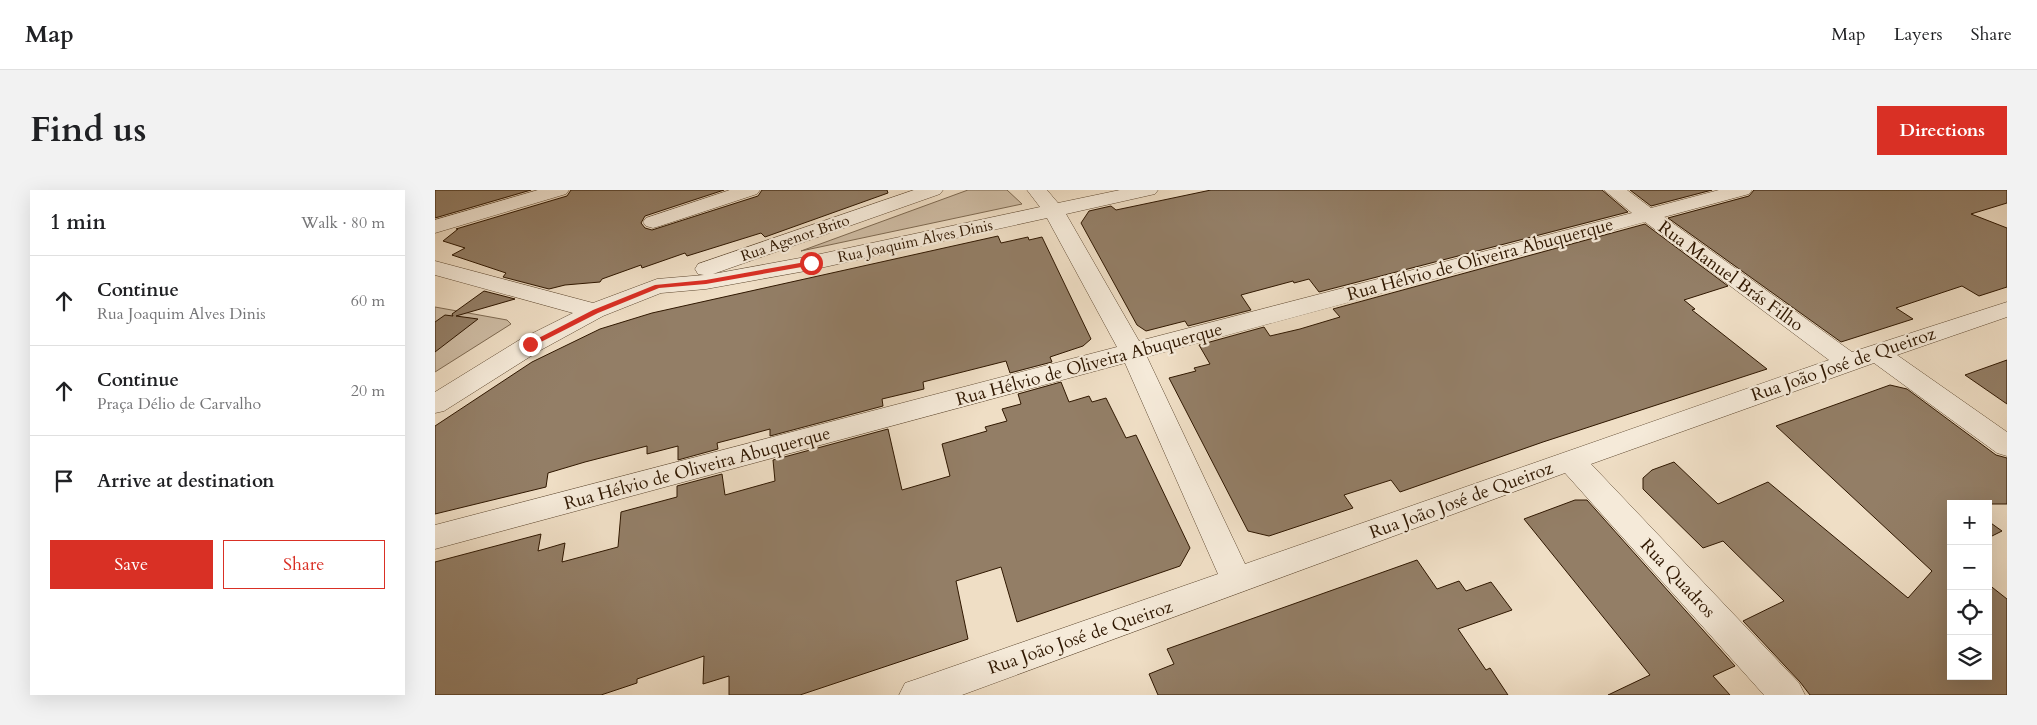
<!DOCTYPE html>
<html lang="en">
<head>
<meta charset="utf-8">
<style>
	body { margin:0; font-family:Cardo,serif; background:#f2f2f2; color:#202124 }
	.controls { position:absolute; right:15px; bottom:15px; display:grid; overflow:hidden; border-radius:0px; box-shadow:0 5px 20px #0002 }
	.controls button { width:45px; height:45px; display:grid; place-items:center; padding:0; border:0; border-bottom:1px solid #e0e0e0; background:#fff; color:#202124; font:25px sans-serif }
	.stop { position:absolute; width:15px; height:15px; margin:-11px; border:4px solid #d93025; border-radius:50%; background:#fff }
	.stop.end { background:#d93025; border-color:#fff; box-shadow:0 1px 5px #0008 }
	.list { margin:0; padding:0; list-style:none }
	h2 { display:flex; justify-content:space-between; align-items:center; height:65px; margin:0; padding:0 20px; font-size:21px }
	h2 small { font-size:16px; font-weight:400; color:#757577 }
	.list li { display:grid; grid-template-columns:32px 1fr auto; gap:15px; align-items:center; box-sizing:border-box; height:90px; padding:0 20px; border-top:1px solid #e0e0e0 }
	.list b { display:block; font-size:19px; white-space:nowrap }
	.list p { margin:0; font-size:16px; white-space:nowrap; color:#757577 }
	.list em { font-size:16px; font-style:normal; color:#757577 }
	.actions { display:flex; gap:10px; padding:15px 20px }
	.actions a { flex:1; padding:11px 0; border:1px solid #d93025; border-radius:0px; text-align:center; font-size:18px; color:#d93025 }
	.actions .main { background:#d93025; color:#fff }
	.icon { flex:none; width:28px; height:28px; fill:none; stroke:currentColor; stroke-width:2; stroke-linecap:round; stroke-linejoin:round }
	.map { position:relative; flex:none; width:1572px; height:505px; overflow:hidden; border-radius:0px }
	header { display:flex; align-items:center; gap:30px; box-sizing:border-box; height:70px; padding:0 25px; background:#fff; border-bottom:1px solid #e0e0e0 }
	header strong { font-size:24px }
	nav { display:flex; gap:28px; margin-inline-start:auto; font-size:18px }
	.intro { display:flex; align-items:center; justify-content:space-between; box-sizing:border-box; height:120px; padding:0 30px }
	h1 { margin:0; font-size:35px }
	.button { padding:12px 22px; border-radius:0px; background:#d93025; color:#fff; font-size:18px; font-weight:700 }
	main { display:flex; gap:30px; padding:0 30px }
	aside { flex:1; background:#fff; border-radius:0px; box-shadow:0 5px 20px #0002 }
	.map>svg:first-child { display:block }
	.green { fill:#cebca4; stroke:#7e6a52 }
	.building { fill:#937e66; stroke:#2f1700 }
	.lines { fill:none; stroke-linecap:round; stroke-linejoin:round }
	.minor-casing { stroke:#5f4931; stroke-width:1 }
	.minor { fill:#f5ead9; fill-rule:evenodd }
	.route { fill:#d93025 }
	.labels { text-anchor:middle; stroke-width:4.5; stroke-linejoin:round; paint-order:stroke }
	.far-street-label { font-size:15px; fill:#2f1700; stroke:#f5ead9 }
	.street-label { font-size:18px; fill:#2f1700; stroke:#f5ead9 }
</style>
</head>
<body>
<header>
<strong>Map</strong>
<nav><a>Map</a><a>Layers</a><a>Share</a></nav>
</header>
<div class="intro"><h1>Find us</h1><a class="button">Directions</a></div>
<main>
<aside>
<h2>1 min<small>Walk · 80 m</small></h2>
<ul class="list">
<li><svg class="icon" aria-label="ahead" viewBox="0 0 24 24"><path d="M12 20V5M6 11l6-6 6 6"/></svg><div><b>Continue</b><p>Rua Joaquim Alves Dinis</p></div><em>60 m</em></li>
<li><svg class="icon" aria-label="ahead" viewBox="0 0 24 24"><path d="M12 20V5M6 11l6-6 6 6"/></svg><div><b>Continue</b><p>Praça Délio de Carvalho</p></div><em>20 m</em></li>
<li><svg class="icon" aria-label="arrive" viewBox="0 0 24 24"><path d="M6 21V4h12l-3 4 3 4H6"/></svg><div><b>Arrive at destination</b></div></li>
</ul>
<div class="actions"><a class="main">Save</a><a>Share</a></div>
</aside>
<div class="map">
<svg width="1572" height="505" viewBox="0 0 1572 505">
	<rect width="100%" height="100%" fill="#efdec5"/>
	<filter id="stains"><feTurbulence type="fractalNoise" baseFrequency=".004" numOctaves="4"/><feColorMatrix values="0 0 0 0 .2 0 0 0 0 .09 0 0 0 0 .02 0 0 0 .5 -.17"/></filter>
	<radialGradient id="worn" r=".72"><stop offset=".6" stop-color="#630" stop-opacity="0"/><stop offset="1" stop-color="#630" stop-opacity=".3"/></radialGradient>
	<path class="green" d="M 533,0 L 572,0 L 587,14 L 366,61 Z
		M 0,117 L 72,130 L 76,134 L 0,182 Z"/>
	<path class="building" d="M 0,0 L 96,0 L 0,28 Z
		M 136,0 L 289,0 L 210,26 L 206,33 L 210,38 L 217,40 L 323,6 L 327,0 L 452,0 L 453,3 L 330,47 L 326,43 L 252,66 L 250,63 L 207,78 L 206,75 L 167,89 L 165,92 L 130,95 L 114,99 L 68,87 L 71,83 L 17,65 L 30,58 L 8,51 L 23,39 L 21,39 L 132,6 Z
		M 776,0 L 1167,0 L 1193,22 L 884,102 L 874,89 L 859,93 L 858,91 L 806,105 L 816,120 L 753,136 L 750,131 L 711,141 L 702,135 L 646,33 L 654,21 L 676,16 L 681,20 Z
		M 1195,0 L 1277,0 L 1216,16 Z
		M 1319,0 L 1572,0 L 1572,13 L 1536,24 L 1572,38 L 1572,97 L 1544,106 L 1527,96 L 1461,118 L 1478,129 L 1406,152 L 1233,28 L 1314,6 Z
		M 1210,34 L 1293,96 L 1249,110 L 1260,119 L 1257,120 L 1332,179 L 1108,252 L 965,302 L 956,290 L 909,305 L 918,318 L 834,346 L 813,341 L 734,188 L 761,181 L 759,178 L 775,174 L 764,155 L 829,137 L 835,146 L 865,139 L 905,127 L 898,119 Z
		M 563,46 L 566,53 L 593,47 L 594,50 L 607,47 L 656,149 L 648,156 L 615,167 L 617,172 L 575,183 L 571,171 L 488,192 L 489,199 L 447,209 L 448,216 L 335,246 L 335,239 L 309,246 L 282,253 L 283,259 L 243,270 L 243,256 L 212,264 L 212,256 L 150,272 L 113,283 L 111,297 L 0,324 L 0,236 L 97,172 L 165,139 L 217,123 Z
		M 49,101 L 80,109 L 21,126 L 43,129 L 0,162 L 0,132 L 10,125 L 18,126 L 17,124 Z
		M 1572,170 L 1572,214 L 1530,185 Z
		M 626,192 L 634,212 L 654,206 L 657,212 L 671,208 L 691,248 L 701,245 L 755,358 L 745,376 L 582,432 L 566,377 L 521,391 L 533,449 L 365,505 L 294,505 L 294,486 L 268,494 L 269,466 L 202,489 L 202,493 L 166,505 L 0,505 L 0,372 L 106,344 L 103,361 L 130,353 L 127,372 L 183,357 L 186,322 L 242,307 L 242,296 L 287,284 L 290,305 L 340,291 L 338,270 L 453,239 L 467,300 L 515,286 L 507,254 L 552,241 L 550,237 L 572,231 L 567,219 L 586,214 L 583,204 Z
		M 1455,195 L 1472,199 L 1561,265 L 1572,268 L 1572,314 L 1516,314 L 1516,486 L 1553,486 L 1553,394 L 1572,409 L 1572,505 L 1375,505 L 1365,492 L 1308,431 L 1349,411 L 1288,351 L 1268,358 L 1208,299 L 1208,288 L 1217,280 L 1239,272 L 1283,314 L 1333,292 L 1473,408 L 1497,381 L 1341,236 Z
		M 1140,310 L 1152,310 L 1300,476 L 1278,486 L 1295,505 L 1173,505 L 1215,485 L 1089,329 Z
		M 1553,331 L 1567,341 L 1553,348 Z
		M 982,370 L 1002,399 L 1024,391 L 1031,401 L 1056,392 L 1077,420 L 1023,439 L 1051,480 L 1055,478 L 1073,505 L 723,505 L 714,484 L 739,474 L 732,459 Z"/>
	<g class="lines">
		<g class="minor-casing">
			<path id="minor" d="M 103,0 L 134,0 L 131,4 L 0,43 L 0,30 Z
				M 295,0 L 325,0 L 322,4 L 225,36 L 218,38 L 211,36 L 208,32 L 211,28 Z
				M 479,0 L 508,0 L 505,4 L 278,84 L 376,66 L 605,17 L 592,0 L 612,0 L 623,13 L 685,0 L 723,0 L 720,4 L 631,24 L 704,151 L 1197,23 L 1169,0 L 1192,0 L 1216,18 L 1284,0 L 1317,0 L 1314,4 L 1229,27 L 1417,162 L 1572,112 L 1572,127 L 1462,165 L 1572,242 L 1572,266 L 1562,263 L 1439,173 L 1156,274 L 1364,493 L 1370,505 L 1329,505 L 1130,283 L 527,505 L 464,505 L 470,493 L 482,489 L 783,384 L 690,173 L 0,359 L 0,335 L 682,157 L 612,28 L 376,80 L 271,99 L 226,103 L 168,126 L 104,161 L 9,221 L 0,223 L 0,202 L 86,149 L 138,123 L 0,85 L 0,71 L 158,113 L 222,89 L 269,85 L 263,84 L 260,79 L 263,74 ZM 1210,32 L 1394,170 L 810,374 L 712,167 Z"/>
		</g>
		<use href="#minor" class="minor"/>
	</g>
	<path class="route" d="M 376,71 L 378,75 L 271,94 L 224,98 L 163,123 L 98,156 L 92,154 L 158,120 L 220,95 L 271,90 Z"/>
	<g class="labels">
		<g class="far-street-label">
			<text transform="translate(360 48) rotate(-19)" y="5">Rua Agenor Brito</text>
			<text transform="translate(480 51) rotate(-12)" y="5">Rua Joaquim Alves Dinis</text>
		</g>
		<g class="street-label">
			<text transform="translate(1045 69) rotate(-15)" y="6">Rua Hélvio de Oliveira Abuquerque</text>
			<text transform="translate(1296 86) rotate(36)" y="6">Rua Manuel Brás Filho</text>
			<text transform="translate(654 174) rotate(-15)" y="6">Rua Hélvio de Oliveira Abuquerque</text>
			<text transform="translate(1408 174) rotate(-19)" y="6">Rua João José de Queiroz</text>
			<text transform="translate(262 278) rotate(-15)" y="6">Rua Hélvio de Oliveira Abuquerque</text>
			<text transform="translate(1026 310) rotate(-20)" y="6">Rua João José de Queiroz</text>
			<text transform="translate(1243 388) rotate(47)" y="6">Rua Quadros</text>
			<text transform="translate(645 447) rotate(-19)" y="6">Rua João José de Queiroz</text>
		</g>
	</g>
	<rect width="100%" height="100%" filter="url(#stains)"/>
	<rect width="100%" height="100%" fill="url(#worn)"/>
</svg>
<div class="controls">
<button>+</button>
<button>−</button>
<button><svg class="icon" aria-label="locate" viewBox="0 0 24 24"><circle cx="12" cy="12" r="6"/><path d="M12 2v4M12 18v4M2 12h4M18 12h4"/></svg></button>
<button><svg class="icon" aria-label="layers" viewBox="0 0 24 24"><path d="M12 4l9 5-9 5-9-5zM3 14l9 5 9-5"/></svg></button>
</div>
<div class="stop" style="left:376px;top:73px"></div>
<div class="stop end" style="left:95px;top:154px"></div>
</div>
</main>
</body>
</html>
